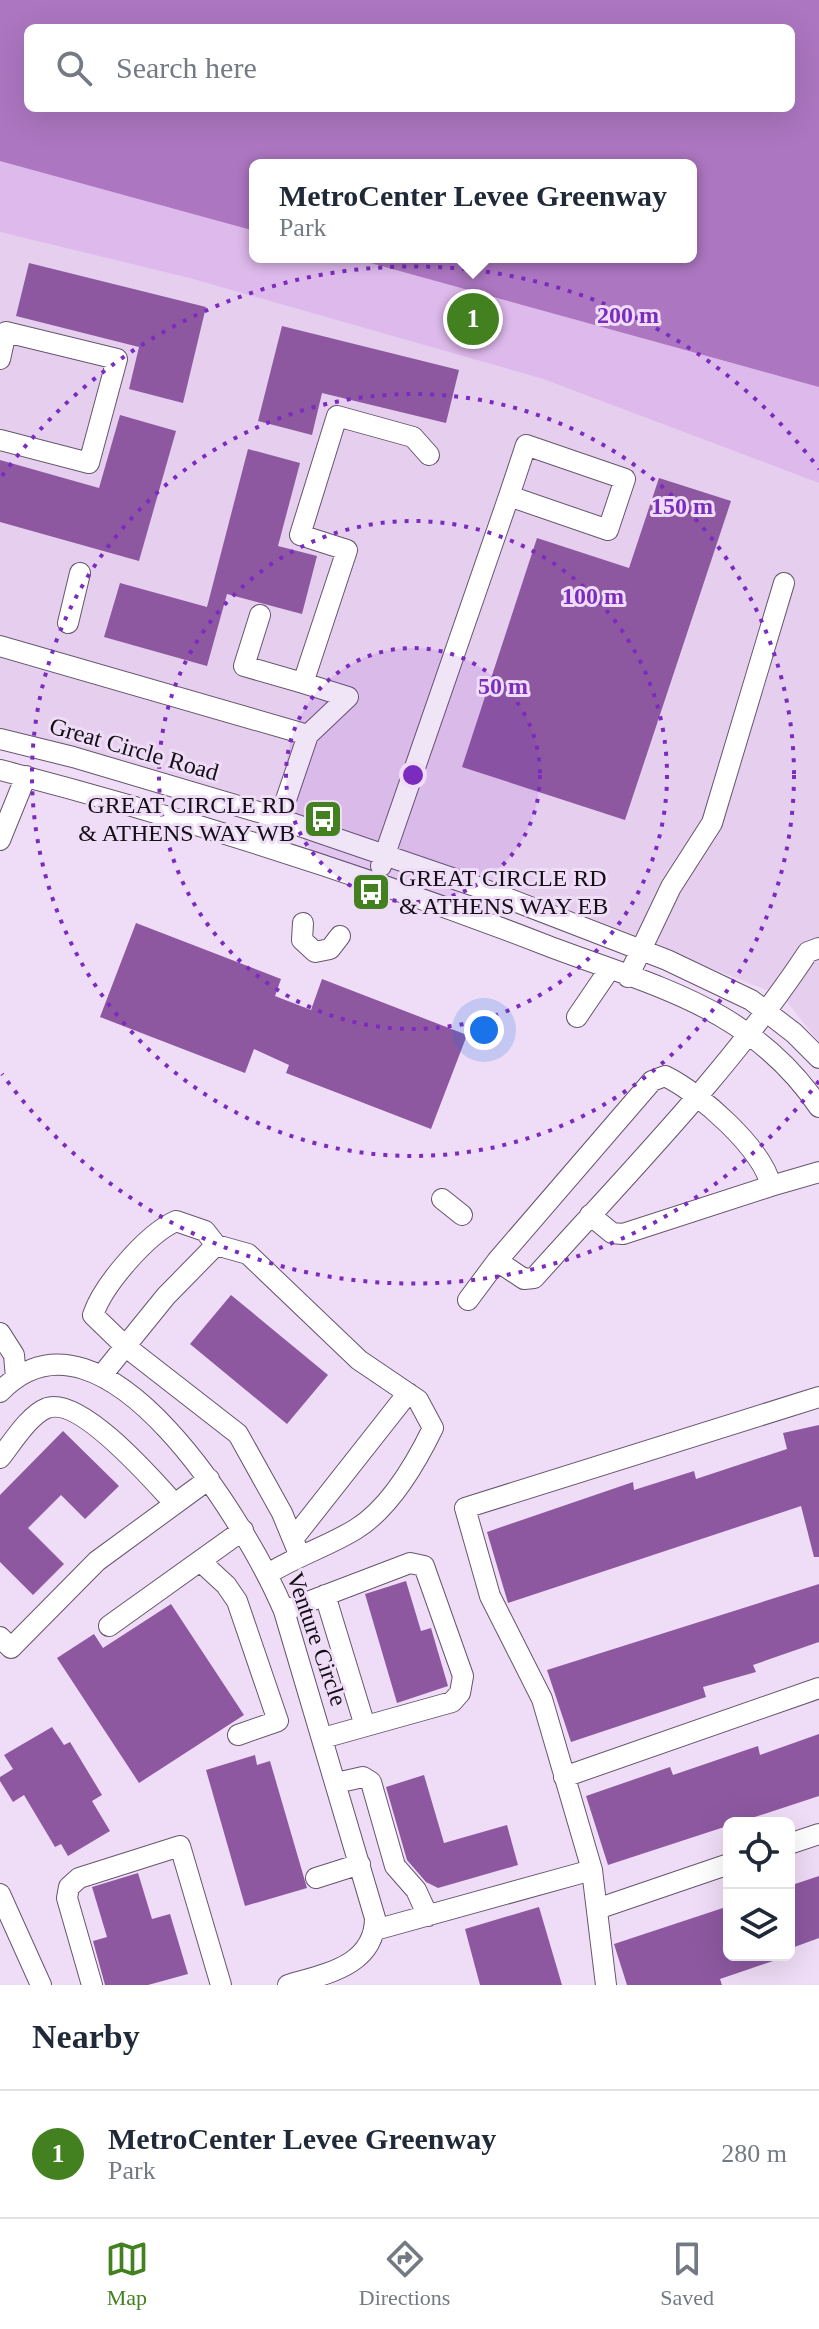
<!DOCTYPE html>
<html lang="en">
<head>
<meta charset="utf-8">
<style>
	body { margin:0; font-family:"Times New Roman",serif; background:#f2f2f3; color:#1f2937 }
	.controls { position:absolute; right:24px; bottom:24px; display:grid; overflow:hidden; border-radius:12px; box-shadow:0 8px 32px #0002 }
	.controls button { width:72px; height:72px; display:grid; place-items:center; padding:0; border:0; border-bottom:2px solid #e0e1e3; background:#fff; color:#1f2937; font:40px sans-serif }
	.you { position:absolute; left:484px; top:1030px; width:28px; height:28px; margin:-20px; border:6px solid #fff; border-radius:50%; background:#1a73e8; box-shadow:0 0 0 12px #1a73e833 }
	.badge { display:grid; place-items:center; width:52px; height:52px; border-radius:50%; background:#438120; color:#fff; font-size:26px; font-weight:700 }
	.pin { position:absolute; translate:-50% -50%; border:4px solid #fff; box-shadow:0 2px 8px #0006 }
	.popup { position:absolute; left:249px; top:159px; width:448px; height:104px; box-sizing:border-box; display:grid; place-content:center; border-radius:12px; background:#fff; filter:drop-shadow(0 2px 6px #0005); font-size:26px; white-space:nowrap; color:#747a83 }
	.popup b { font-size:30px; color:#1f2937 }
	.popup::after { content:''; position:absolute; left:50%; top:100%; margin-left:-16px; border:16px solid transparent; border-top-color:#fff }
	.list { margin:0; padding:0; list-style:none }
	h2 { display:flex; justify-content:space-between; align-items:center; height:104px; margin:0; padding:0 32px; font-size:34px }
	h2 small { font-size:26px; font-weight:400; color:#747a83 }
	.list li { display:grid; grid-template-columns:52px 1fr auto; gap:24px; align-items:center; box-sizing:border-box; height:128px; padding:0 32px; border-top:2px solid #e0e1e3 }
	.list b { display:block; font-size:30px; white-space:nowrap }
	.list p { margin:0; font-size:26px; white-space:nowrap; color:#747a83 }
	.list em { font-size:26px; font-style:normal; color:#747a83 }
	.icon { flex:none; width:44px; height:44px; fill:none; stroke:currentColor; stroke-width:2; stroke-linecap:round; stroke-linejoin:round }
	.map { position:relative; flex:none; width:819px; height:1985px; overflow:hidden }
	.search { position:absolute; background:#fff; box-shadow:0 8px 32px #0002; left:24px; right:24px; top:24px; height:88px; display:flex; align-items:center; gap:20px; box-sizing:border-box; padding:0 28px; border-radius:12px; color:#747a83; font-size:30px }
	.sheet { height:232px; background:#fff }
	nav { display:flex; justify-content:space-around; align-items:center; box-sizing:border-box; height:112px; border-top:2px solid #e0e1e3; background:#fff; font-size:22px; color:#747a83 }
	nav a { display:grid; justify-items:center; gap:4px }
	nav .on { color:#438120 }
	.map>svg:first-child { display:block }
	.built { fill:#e6ceef }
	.green { fill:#deb9ec }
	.water { fill:#ac76c0; fill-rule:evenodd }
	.building { fill:#8d58a0 }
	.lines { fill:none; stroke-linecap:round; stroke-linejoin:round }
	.minor-casing { stroke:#66566d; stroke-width:22 }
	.minor { stroke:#fff; stroke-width:20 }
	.ring { fill:none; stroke:#7b2cbf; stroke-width:4; stroke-dasharray:4 8 }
	.labels { text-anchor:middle; stroke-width:6; stroke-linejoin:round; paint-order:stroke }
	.street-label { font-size:24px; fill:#140e16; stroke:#efdcf6 }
	.poi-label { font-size:24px; fill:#140e16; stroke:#efdcf6; text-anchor:end }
	.centre { fill:#7b2cbf; stroke:#efdcf6; stroke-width:4 }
	.ring-label { font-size:24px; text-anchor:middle; font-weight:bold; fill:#7b2cbf; stroke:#efdcf6; stroke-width:6; stroke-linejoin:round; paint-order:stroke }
</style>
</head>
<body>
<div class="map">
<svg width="819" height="1985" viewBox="0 0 819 1985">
	<rect width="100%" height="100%" fill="#efdcf6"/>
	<path class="built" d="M 0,232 L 189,278 L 543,379 L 819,483 L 819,1042 L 782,996 L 552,906 L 330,826 L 132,763 L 0,730 Z"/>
	<path class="green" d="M 0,157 L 255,224 L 255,257 L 373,257 L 819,381 L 819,483 L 543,379 L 189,278 L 0,232 Z"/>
	<path class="water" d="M 0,0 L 819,0 L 819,387 L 349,257 L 691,257 L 691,165 L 255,165 L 255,231 L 0,161 ZM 28,28 L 791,28 L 791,108 L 28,108 Z"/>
	<path class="building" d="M 29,263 L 206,307 L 183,403 L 129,389 L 139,347 L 16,316 Z
		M 282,326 L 459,370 L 446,423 L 322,393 L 312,435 L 258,421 Z
		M 120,415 L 176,431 L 139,561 L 0,522 L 0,460 L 99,488 Z
		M 248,449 L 300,463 L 278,546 L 317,556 L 302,614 L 227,594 L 207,666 L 104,637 L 120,583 L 207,607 Z
		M 659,478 L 731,501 L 625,820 L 462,767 L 537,538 L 629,568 Z
		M 136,923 L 281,979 L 275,996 L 311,1010 L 322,979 L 467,1035 L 431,1129 L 286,1073 L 289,1065 L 254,1049 L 245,1073 L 100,1017 Z
		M 231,1295 L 328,1375 L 287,1424 L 190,1344 Z
		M 819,1425 L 819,1557 L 814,1557 L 801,1506 L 508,1603 L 487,1532 L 633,1482 L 634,1490 L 694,1471 L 696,1479 L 787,1449 L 783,1433 Z
		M 63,1431 L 119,1486 L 85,1519 L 61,1495 L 28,1528 L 64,1564 L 33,1595 L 0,1562 L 0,1495 Z
		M 406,1581 L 421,1631 L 431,1628 L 448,1686 L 397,1703 L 365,1594 Z
		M 819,1584 L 819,1642 L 753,1665 L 756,1672 L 703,1687 L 706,1697 L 571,1742 L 547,1670 Z
		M 171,1604 L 244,1715 L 139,1783 L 57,1658 L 94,1634 L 103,1648 Z
		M 52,1727 L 64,1745 L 70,1742 L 102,1795 L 92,1801 L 110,1831 L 68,1856 L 61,1844 L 55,1847 L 24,1795 L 13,1802 L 0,1781 L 0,1777 L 13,1769 L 4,1755 Z
		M 819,1734 L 819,1796 L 608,1865 L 586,1796 L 670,1767 L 673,1775 L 758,1746 L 760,1755 Z
		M 255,1755 L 257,1765 L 270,1761 L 307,1888 L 245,1906 L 206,1770 Z
		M 424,1775 L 444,1843 L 507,1825 L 518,1865 L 438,1888 L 426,1882 L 407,1860 L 386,1787 Z
		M 138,1873 L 152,1919 L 170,1914 L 188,1974 L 148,1985 L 105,1985 L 93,1941 L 107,1937 L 92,1887 Z
		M 819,1876 L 819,1938 L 789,1949 L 789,1886 Z
		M 729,1906 L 729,1955 L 785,1957 L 720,1979 L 722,1985 L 627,1985 L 614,1944 Z
		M 539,1907 L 562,1985 L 480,1985 L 465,1929 Z"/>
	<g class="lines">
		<g class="minor-casing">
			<path id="minor" d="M 0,359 L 6,332 L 117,359 L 89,463 L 0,440
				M 260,615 L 244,666 L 303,683 L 347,550 L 300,535 L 337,416 L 413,437 L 429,455
				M 68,623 L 80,573
				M 0,646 L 308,735 L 275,832
				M 303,683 L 348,697 L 308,735
				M 0,739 L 73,757 L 262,813 L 478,887 L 667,960 L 751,1000 L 794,1033 L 819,1058
				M 0,770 C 184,818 365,875 543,944 C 602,967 667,985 722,1017 C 761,1040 794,1070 819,1107
				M 0,840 L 26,776
				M 381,866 L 385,854 L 509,496 L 526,445 L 625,479 L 608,530 L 509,496
				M 303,923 L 302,940 L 315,952 L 330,949 L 340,936
				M 628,977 L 671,887 L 712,823 L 784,583
				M 577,1017 L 609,970
				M 771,1186 L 819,1172
				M 442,1199 L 462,1215
				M 590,1215 L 612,1233 L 623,1234 L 771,1186 C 763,1149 700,1093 665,1076 L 652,1081 L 497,1261 L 524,1279 L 534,1278 C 628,1173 730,1070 808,952 L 819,948
				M 216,1245 L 205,1231 L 176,1221 C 147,1234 103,1285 93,1315 L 125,1346 L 238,1434 L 282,1513 L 299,1554
				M 468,1300 L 497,1261
				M 0,1333 L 14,1355 L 16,1378
				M 102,1375 L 166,1296 L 216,1245 L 248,1254 L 359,1360 L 418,1400 L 433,1428 C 416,1463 390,1508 356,1529 C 329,1546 296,1556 268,1574
				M 0,1392 C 104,1283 250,1530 284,1611 L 375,1918 C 375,1966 325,1974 288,1985
				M 0,1458 C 12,1443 29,1415 47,1408 C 80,1396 152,1479 173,1502
				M 293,1539 L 408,1393
				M 200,1561 L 226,1585 L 237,1601 L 278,1721 L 238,1735
				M 325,1595 L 365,1726
				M 284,1611 L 410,1563 L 424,1566 L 463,1676 L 460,1693 L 452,1702 L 323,1738
				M 109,1626 L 243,1530
				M 0,1637 L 11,1648 L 97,1561 L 209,1479
				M 564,1777 L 819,1688
				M 336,1783 L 363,1777 L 371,1782 L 395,1866 L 416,1890 L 428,1916
				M 789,1844 L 819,1834
				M 592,1870 L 542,1699 L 490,1596 L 465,1508 L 819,1397
				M 316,1878 L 360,1864
				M 0,1894 L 41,1985
				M 597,1909 L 729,1864
				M 375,1930 L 592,1870 L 606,1985
				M 92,1985 L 67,1898 L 69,1887 L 79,1878 L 180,1846 L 221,1985"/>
		</g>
		<use href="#minor" class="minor"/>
	</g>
	<circle cx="413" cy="775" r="127" fill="#7b2cbf" fill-opacity=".12"/>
	<g class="ring">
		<circle cx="413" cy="775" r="127"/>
		<circle cx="413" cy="775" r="254"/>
		<circle cx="413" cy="775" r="381"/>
		<path d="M819 1081A508 508 0 0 1 2 1074M2 476A508 508 0 0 1 819 469"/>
	</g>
	<defs>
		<g id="bus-square" transform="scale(2)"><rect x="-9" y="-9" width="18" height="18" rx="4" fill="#438120" stroke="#efdcf6"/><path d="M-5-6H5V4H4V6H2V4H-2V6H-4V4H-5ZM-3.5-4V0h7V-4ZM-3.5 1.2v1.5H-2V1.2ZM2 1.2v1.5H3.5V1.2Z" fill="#fff"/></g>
	</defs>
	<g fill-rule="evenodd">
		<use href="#bus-square" x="323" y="819"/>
		<use href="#bus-square" x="371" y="892"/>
	</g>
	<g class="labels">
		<g class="street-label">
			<text transform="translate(134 749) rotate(16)" y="8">Great Circle Road</text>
			<text transform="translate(317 1639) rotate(71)" y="8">Venture Circle</text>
		</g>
		<g class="poi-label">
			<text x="295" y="813">GREAT CIRCLE RD<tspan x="295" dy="28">&amp; ATHENS WAY WB</tspan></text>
			<text x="399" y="886" text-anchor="start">GREAT CIRCLE RD<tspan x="399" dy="28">&amp; ATHENS WAY EB</tspan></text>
		</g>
	</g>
	<circle cx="413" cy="775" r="12" class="centre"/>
	<g class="ring-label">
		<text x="628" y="323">200 m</text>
		<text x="682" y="514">150 m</text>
		<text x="593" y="604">100 m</text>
		<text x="503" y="694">50 m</text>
	</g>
</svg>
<div class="controls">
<button><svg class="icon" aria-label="locate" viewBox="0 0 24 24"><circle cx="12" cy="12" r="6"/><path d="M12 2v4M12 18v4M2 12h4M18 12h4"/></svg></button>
<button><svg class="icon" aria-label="layers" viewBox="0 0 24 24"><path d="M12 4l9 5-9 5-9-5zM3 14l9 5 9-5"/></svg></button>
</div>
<div class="you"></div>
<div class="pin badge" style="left:473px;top:319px">1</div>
<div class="popup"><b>MetroCenter Levee Greenway</b>Park</div>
<div class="search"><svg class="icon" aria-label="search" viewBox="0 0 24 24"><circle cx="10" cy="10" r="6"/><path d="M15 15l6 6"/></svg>Search here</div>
</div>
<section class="sheet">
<h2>Nearby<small></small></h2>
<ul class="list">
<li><span class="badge">1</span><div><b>MetroCenter Levee Greenway</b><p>Park</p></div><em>280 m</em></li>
</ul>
</section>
<nav>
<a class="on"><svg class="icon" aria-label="map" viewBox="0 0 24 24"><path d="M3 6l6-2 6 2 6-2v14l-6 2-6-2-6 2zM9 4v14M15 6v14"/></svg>Map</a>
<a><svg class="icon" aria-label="directions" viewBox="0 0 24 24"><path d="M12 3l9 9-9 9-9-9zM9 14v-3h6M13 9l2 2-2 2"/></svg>Directions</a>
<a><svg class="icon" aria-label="saved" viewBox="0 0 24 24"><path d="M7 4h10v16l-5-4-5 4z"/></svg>Saved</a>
</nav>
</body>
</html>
